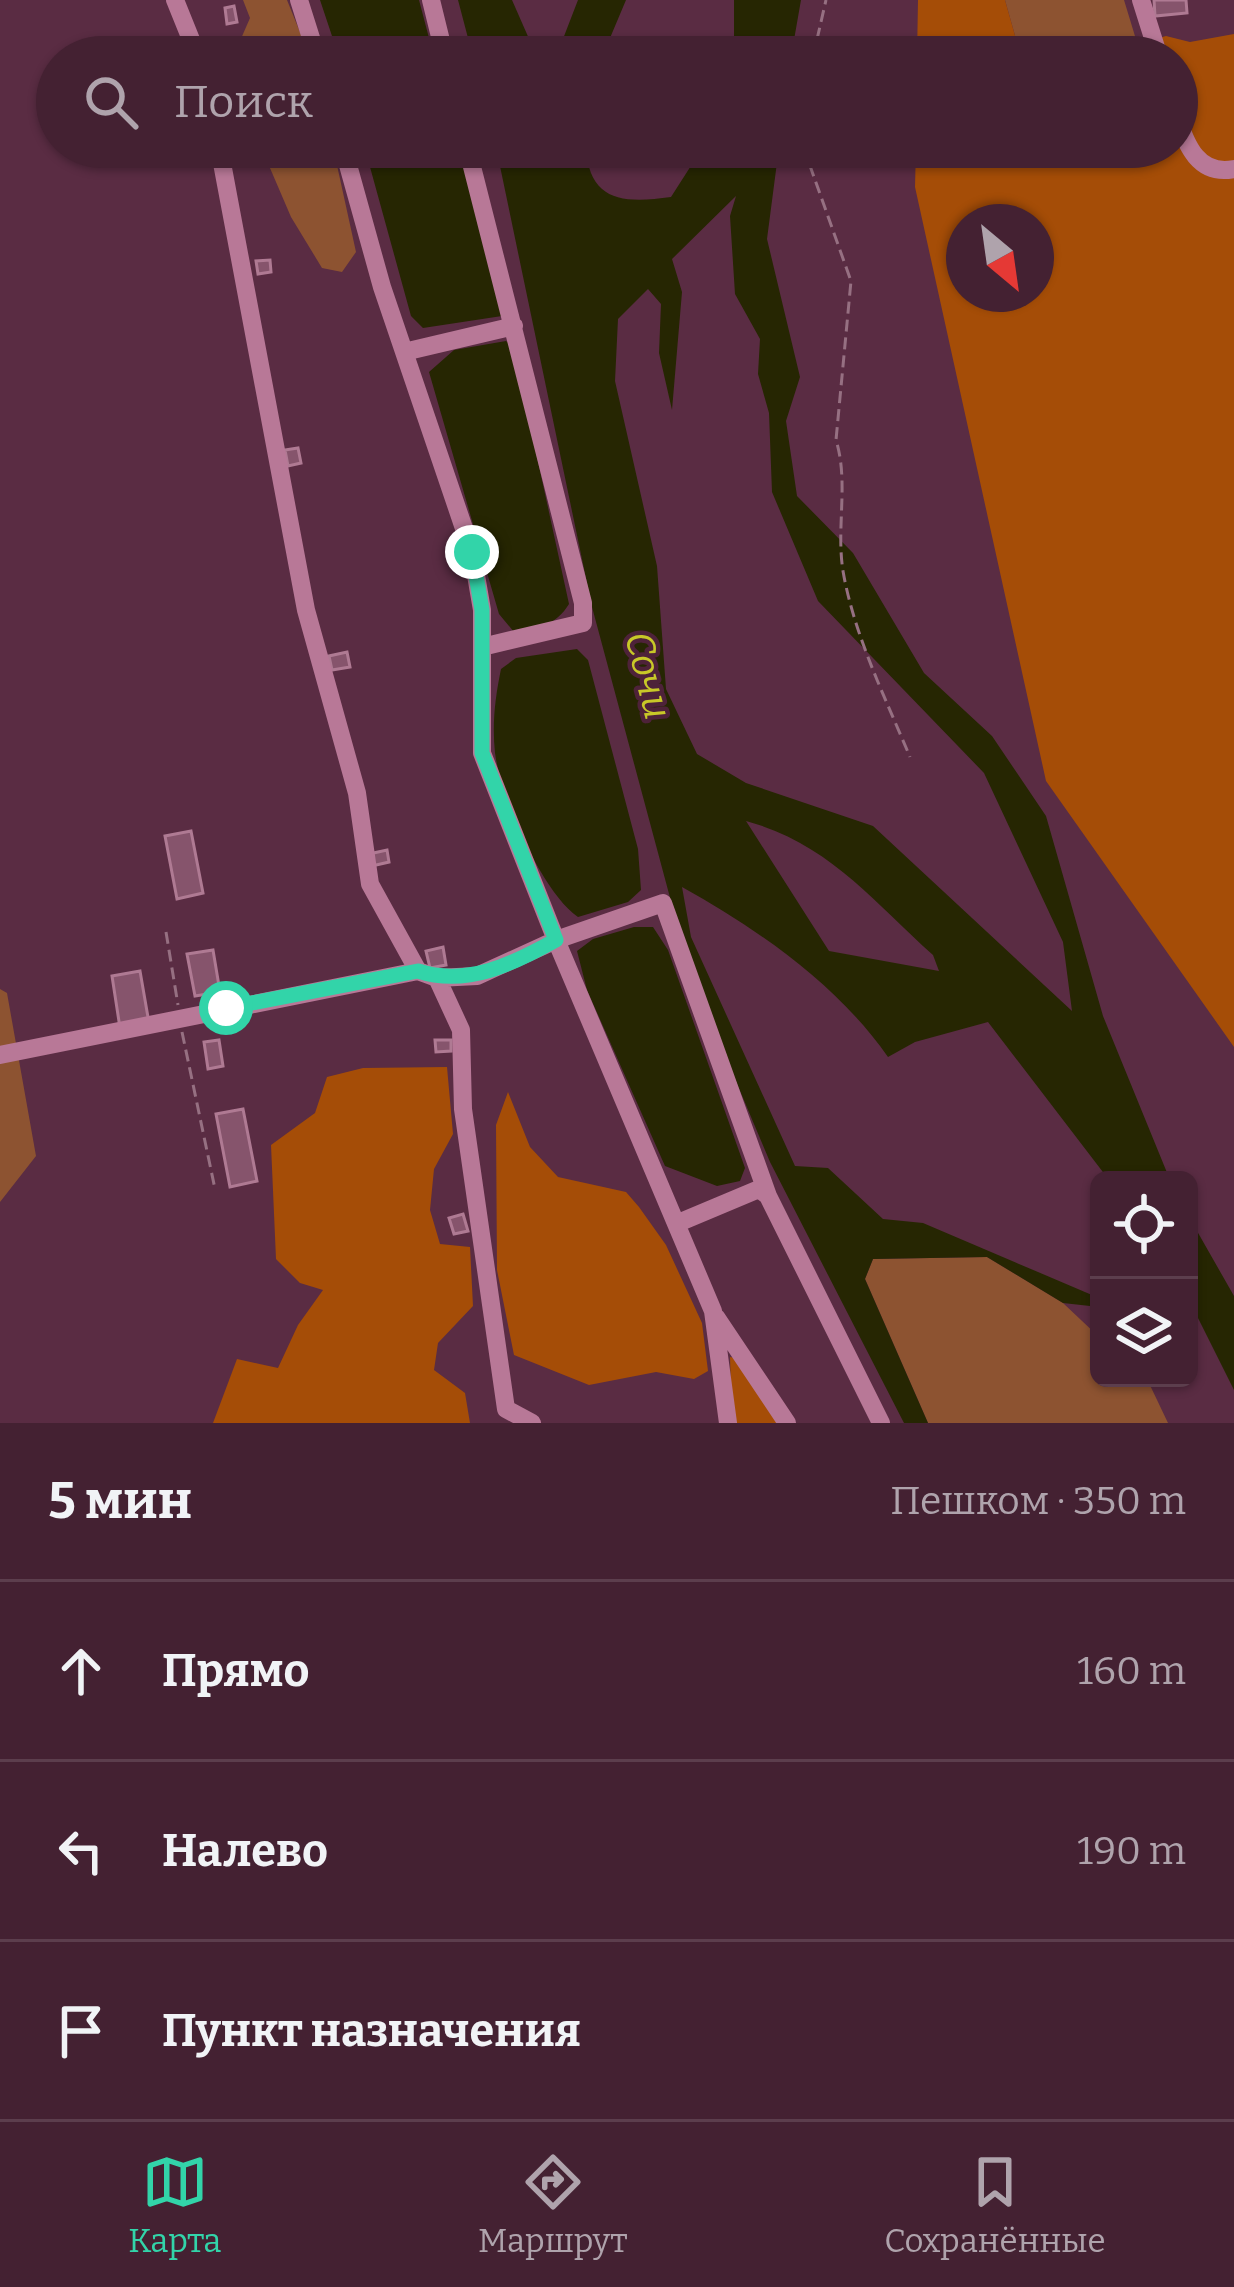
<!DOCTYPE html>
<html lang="ru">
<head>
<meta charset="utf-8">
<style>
	body { margin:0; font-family:Bitter,serif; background:#4e2e3e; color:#f1f3f6 }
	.controls { position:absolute; right:36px; bottom:36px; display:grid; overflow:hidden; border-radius:18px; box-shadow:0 3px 9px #0004 }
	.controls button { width:108px; height:108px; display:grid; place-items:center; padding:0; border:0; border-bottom:3px solid #5c3e4d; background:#442132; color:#f1f3f6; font:60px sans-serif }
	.compass { position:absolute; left:946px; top:204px; width:108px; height:108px; border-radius:50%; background:#442132; box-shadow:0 3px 9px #0004; rotate:151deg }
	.stop { position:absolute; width:36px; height:36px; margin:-27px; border:9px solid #32d4a9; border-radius:50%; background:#fff }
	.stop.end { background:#32d4a9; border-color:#fff; box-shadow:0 3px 12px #0008 }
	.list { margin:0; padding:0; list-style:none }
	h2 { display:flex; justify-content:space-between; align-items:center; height:156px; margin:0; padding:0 48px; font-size:51px }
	h2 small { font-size:39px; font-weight:400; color:#afa3ac }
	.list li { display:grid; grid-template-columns:78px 1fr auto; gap:36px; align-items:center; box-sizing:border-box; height:180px; padding:0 48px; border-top:3px solid #5c3e4d }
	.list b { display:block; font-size:45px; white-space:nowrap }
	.list em { font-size:39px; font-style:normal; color:#afa3ac }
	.icon { flex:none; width:66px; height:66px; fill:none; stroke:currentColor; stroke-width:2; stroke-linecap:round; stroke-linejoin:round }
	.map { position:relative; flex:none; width:1234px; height:1423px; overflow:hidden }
	.search { position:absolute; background:#442132; box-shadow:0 3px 9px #0004; left:36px; right:36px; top:36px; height:132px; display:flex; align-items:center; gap:30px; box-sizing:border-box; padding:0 42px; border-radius:66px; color:#afa3ac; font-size:45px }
	.sheet { height:696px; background:#442132 }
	nav { display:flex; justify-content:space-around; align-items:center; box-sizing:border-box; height:168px; border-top:3px solid #5c3e4d; background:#442132; font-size:33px; color:#afa3ac }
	nav a { display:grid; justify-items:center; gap:6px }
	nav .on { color:#32d4a9 }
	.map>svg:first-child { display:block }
	.green { fill:#8d5331 }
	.forest { fill:#a54d07; fill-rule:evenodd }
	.water { fill:#262602; fill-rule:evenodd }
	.building { fill:#86546c; stroke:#af7a93; stroke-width:3 }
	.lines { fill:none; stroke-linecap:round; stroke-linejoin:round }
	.path { stroke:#967082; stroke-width:3; stroke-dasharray:12 6; stroke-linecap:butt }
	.minor { stroke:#b87897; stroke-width:18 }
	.route { stroke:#32d4a9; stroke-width:15 }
	.labels { text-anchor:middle; stroke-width:9; stroke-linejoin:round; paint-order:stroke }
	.water-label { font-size:39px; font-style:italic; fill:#c8c828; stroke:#4e2239 }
</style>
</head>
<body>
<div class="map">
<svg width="1234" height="1423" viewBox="0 0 1234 1423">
	<rect width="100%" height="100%" fill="#5a2c43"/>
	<path class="green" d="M 243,0 L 287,0 L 310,57 L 233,57 L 250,18 Z
		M 1005,0 L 1124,0 L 1138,46 L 1093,57 L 1021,57 Z
		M 261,147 L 333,147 L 356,252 L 342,272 L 322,268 L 291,217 Z
		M 0,989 L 7,993 L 36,1156 L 0,1202 Z
		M 987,1257 L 1063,1303 L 1099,1337 L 1099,1378 L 1148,1381 L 1168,1423 L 928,1423 L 865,1279 L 873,1259 Z"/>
	<path class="forest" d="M 918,0 L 1005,0 L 1021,57 L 917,57 Z
		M 1234,34 L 1234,1047 L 1046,781 L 915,187 L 916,147 L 1177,147 L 1177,57 L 1093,57 L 1166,36 L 1190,42 ZM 964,222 L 1036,222 L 1036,294 L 964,294 Z
		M 447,1067 L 453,1134 L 434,1169 L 430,1210 L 440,1244 L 470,1247 L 473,1306 L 438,1343 L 434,1370 L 465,1393 L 470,1423 L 213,1423 L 237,1359 L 278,1368 L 298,1325 L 323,1290 L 300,1283 L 276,1259 L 271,1145 L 315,1113 L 327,1077 L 363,1068 Z
		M 508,1092 L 530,1147 L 558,1177 L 626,1192 L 639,1207 L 666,1245 L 702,1323 L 708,1371 L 694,1379 L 656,1372 L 589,1385 L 514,1355 L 497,1270 L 496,1125 Z
		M 730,1357 L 735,1358 L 779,1423 L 732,1423 Z"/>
	<path class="water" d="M 320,0 L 419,0 L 434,57 L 339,57 Z
		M 458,0 L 512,0 L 537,57 L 473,57 Z
		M 578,0 L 626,0 L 602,57 L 556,57 Z
		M 734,0 L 801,0 L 791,57 L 734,57 Z
		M 449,147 L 459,147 L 502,316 L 423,328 L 411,316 L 370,167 Z
		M 496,147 L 586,147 C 589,201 622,204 671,197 L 703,147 L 779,147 L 767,239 L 800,377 L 786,421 L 797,496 L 853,553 L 924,673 L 992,736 L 1046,816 L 1103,1016 L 1170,1180 L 1109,1180 L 988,1022 L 915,1042 L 888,1057 C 837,984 759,930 682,887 L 691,937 L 795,1166 L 828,1168 L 883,1219 L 923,1223 L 1099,1298 L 1099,1307 L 1063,1303 L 987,1257 L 873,1259 L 865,1279 L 928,1423 L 904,1423 L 770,1162 L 690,972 L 592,607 ZM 736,196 L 730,216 L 735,294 L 760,339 L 758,374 L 769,413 L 772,492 L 818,601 L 984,773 L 1063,942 L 1072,1011 L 873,826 L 746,783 L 697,754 L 666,689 L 657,566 L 615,381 L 618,319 L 648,289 L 661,304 L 659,353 L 672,410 L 682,292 L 672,259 ZM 746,821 C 828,843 872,900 933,955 L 939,971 L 829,951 Z
		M 506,341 L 513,347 L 569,604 C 557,624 536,632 514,632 L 499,614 L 429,372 L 454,350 Z
		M 577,649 L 588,660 L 638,849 L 641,890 L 628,902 L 578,917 C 542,892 501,798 495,753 C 492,724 495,698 501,669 L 516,658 Z
		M 634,927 L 653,927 L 668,950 L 745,1168 L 740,1181 L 717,1186 L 665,1166 L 587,990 L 577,951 L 593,939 Z
		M 1189,1217 L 1234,1296 L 1234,1390 L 1189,1300 Z"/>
	<path class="building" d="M 1154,0 L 1186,0 L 1187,13 L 1155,16 Z
		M 234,6 L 237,22 L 227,24 L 225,8 Z
		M 270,260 L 271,272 L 258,274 L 256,261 Z
		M 298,448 L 301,463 L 288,466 L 285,450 Z
		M 347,652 L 350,667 L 332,670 L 329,656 Z
		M 191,831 L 203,893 L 177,899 L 165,836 Z
		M 387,850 L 389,862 L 372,866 L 369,854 Z
		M 443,947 L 446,965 L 430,968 L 426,951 Z
		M 213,950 L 220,992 L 195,996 L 187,954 Z
		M 140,971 L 149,1023 L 120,1028 L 112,976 Z
		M 219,1040 L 223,1066 L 208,1069 L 204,1042 Z
		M 435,1040 L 451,1040 L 451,1051 L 436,1052 Z
		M 243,1109 L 257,1181 L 230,1187 L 216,1114 Z
		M 463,1214 L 468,1231 L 454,1234 L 449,1218 Z"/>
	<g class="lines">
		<path class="path" d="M 813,57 L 826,0
			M 810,147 L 809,163 L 851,281 L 836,440 C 849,482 836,527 843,571 C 854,635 885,697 910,757
			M 166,932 L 178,1005
			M 182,1032 L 215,1189"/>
		<path class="minor" d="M 175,0 L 198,57
			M 299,0 L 317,57
			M 431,0 L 445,57
			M 1141,0 L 1159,57
			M 1177,116 C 1186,146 1199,176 1234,169
			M 219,147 L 306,610 L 357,793 L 370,884 L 418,971
			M 343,147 L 382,287 L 472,552 L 482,610 L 482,753 L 556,940 L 663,903 L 768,1196 L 759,1189 L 678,1223
			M 467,147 L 583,603 L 583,623 L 482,647
			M 346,160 L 388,147
			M 404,352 L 514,326
			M 437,978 L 477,976 L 556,940 L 713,1311 L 728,1423
			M 0,1055 L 418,971 L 437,978 L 461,1030 L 463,1109 L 506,1409 L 532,1423
			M 768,1196 L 881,1423
			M 716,1317 L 787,1423"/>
	</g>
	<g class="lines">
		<path class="route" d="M 226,1008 L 418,971 C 467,987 513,964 556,940 L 482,753 L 482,610 L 472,552"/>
	</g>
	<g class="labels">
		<g class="water-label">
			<text transform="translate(649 675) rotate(76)" y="14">Сочи</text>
		</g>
	</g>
</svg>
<div class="controls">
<button><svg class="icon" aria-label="locate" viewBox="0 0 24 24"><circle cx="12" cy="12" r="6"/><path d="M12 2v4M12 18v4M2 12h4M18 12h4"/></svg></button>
<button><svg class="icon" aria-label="layers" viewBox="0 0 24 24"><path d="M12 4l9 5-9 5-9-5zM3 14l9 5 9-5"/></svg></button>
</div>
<svg class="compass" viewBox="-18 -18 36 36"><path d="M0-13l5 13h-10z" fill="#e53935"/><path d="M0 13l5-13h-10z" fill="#afa3ac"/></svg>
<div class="stop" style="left:226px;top:1008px"></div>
<div class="stop end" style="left:472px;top:552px"></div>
<div class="search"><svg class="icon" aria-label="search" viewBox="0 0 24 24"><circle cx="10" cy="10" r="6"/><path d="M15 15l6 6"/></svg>Поиск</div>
</div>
<section class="sheet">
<h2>5 мин<small>Пешком · 350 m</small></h2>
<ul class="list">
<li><svg class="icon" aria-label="ahead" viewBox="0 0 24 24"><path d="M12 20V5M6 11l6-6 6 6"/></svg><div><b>Прямо</b></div><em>160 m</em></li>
<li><svg class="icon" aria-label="left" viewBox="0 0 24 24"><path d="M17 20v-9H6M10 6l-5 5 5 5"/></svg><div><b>Налево</b></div><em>190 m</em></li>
<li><svg class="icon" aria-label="arrive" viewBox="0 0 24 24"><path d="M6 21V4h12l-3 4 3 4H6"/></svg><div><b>Пункт назначения</b></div></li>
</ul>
</section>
<nav>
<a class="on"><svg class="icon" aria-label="map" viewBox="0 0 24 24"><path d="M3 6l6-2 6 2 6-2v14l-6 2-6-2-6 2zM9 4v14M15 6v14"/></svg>Карта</a>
<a><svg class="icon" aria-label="directions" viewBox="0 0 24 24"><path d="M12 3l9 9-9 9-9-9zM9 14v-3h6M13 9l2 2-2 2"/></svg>Маршрут</a>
<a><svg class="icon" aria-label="saved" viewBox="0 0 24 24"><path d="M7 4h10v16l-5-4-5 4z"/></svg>Сохранённые</a>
</nav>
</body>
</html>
